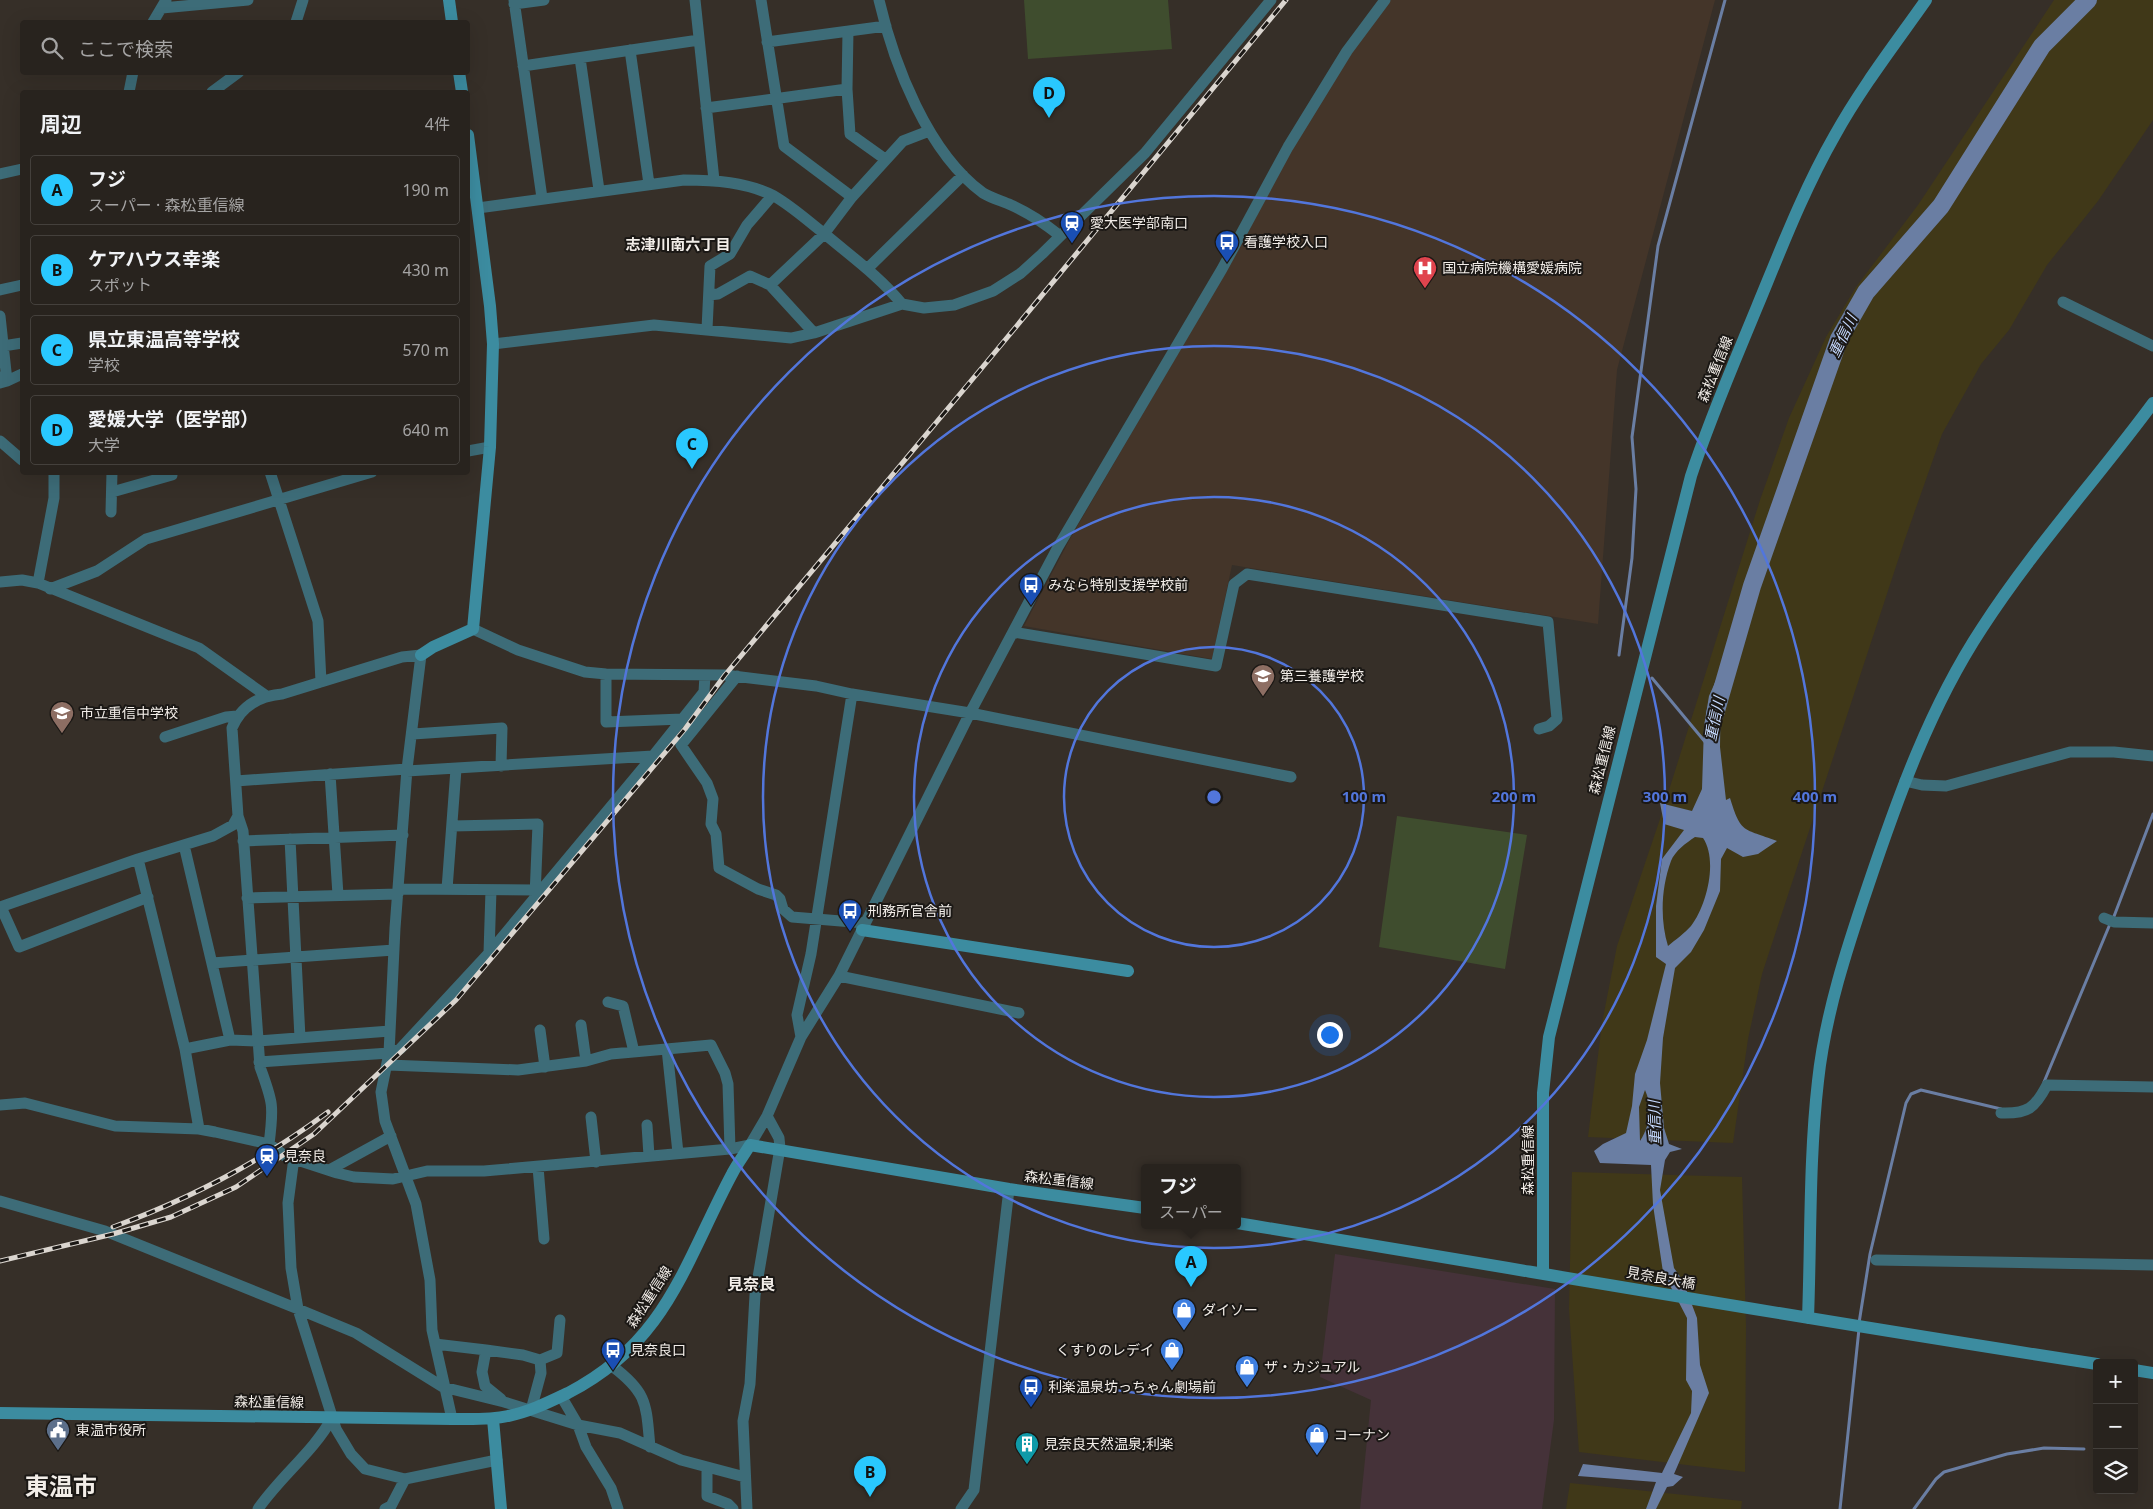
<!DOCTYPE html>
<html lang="ja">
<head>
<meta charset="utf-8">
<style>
	body { margin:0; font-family:"Noto Sans","Noto Sans JP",sans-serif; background:#302b27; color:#f1f3f6 }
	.controls { position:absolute; right:15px; bottom:15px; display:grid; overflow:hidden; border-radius:5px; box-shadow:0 5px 20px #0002 }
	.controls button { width:45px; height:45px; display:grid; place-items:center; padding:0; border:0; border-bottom:1px solid #44403c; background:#28231e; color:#f1f3f6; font:25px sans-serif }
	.you { position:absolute; left:1329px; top:1034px; width:18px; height:18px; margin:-12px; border:4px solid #fff; border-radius:50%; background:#1a73e8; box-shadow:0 0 0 8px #1a73e833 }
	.badge { display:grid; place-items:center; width:32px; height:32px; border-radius:50%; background:#29c8ff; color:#111; font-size:16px; font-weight:700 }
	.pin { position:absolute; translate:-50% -41px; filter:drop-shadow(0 1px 2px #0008) }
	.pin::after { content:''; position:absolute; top:26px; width:18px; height:15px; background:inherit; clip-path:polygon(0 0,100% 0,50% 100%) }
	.popup { position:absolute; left:1141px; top:1164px; width:100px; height:65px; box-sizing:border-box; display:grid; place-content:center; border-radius:5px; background:#28231e; filter:drop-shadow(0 1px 4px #0005); font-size:16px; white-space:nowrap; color:#a5a4a4 }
	.popup b { font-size:19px; color:#f1f3f6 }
	.popup::after { content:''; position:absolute; left:50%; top:100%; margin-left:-10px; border:10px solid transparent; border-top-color:#28231e }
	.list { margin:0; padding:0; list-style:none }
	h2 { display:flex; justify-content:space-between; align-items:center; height:65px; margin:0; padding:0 20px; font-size:21px }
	h2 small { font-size:16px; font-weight:400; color:#a5a4a4 }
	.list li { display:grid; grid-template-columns:32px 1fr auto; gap:15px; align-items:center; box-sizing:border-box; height:70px; margin:0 10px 10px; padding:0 10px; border:1px solid #44403c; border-radius:5px }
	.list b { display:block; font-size:19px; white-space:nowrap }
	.list p { margin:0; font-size:16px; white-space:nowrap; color:#a5a4a4 }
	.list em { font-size:16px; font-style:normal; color:#a5a4a4 }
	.icon { flex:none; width:28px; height:28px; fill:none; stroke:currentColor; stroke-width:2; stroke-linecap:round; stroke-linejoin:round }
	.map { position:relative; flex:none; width:2153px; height:1509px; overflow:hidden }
	.search { position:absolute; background:#28231e; box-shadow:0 5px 20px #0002; left:20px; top:20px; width:450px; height:55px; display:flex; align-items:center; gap:12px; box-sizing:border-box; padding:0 18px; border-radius:5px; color:#a5a4a4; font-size:19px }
	.panel { position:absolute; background:#28231e; box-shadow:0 5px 20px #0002; left:20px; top:90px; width:450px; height:385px; border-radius:5px }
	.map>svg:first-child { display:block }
	.industrial { fill:#453239 }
	.medical { fill:#443529 }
	.green { fill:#3f4d2e }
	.sand { fill:#403818 }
	.water { fill:#6a7ea3; fill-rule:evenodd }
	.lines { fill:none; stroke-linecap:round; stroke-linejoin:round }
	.stream { stroke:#6a7ea3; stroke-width:3 }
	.river { stroke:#6a7ea3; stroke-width:18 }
	.street { stroke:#3d6c78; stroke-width:11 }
	.secondary { stroke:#3c8ca0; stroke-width:12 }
	.rail-casing { stroke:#dad5cf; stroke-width:5 }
	.rail { stroke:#1b1815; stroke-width:3; stroke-dasharray:9; stroke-linecap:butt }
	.ring { fill:none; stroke:#5276dc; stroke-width:2.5 }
	.labels { text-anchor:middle; stroke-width:4; stroke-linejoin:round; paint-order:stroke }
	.poi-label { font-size:14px; fill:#f2ede8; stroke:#1b1815; text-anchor:start }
	.street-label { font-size:14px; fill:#f2ede8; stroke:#1b1815 }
	.neighbourhood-label { font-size:15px; font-weight:bold; fill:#f2ede8; stroke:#1b1815 }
	.water-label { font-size:15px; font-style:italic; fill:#c5d9fe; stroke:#1b1815 }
	.quarter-label { font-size:16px; font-weight:bold; fill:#f2ede8; stroke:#1b1815 }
	.town-label { font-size:24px; font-weight:bold; fill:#f2ede8; stroke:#1b1815 }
	.centre { fill:#5276dc; stroke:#1b1815; stroke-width:2.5 }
	.ring-label { font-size:15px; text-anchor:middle; font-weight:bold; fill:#5276dc; stroke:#1b1815; stroke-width:4; stroke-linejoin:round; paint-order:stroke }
</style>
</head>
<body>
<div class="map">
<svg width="2153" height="1509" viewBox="0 0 2153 1509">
	<rect width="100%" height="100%" fill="#362f28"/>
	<path class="industrial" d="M 1335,1254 L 1555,1289 L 1554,1420 L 1542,1509 L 1360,1509 L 1371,1400 L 1320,1377 Z"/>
	<path class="medical" d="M 1390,0 L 1715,0 L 1617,370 L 1598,624 L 1232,565 L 1212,659 L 1024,626 L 1071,537 L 1188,336 L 1292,149 L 1350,55 Z"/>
	<path class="green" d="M 1024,0 L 1168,0 L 1172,49 L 1028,59 Z
		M 1397,816 L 1527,835 L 1505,969 L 1379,947 Z"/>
	<path class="sand" d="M 2054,0 L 2153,0 L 2153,120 L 2098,201 L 2047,265 L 2009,330 L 1981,364 L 1942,434 L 1905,539 L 1762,974 L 1748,1039 L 1733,1143 L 1588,1137 L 1602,1023 L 1617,946 L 1659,822 L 1760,500 L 1789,418 L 1826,337 L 1856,287 L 1918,205 Z
		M 1572,1172 L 1742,1177 L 1746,1326 L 1745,1472 L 1579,1452 L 1569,1309 Z
		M 1570,1483 L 1742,1501 L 1741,1509 L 1566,1509 Z"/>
	<path class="water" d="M 1721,669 L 1720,747 L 1726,800 L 1730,798 C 1741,834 1743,828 1777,841 L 1758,854 L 1743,857 L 1727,848 L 1721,859 L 1720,891 L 1704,930 L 1691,952 L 1675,968 L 1663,1038 L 1660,1083 L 1664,1128 L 1669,1144 L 1682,1149 L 1670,1152 L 1665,1160 L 1660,1190 L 1674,1268 L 1683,1281 L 1697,1318 L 1700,1365 L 1709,1393 L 1674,1474 L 1683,1477 L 1673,1486 L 1667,1487 L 1656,1509 L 1646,1509 L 1656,1482 L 1578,1476 L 1583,1464 L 1662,1473 L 1691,1413 L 1692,1391 L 1686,1380 L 1687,1318 L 1663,1272 L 1653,1205 L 1651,1165 L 1600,1163 L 1594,1151 L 1603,1144 L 1626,1133 L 1632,1106 L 1635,1074 L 1647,1040 L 1666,964 L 1656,957 L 1656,906 L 1662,859 L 1684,830 L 1664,824 L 1660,803 L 1692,811 L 1702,789 L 1704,726 L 1709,696 ZM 1695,837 L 1703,838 C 1718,860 1707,905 1691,926 C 1685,933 1675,940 1668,946 C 1660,920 1661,888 1671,861 C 1675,851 1686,843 1695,837 ZM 1645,1090 C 1653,1108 1650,1125 1640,1141 L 1639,1107 Z"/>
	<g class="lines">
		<path class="stream" d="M 1619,655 L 1632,558 L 1636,489 L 1632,437 L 1658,246 L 1725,0
			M 1652,678 L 1706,743
			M 2113,919 L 2153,814
			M 2044,1082 L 2110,924
			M 1859,1323 L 1870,1254 L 1906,1103 L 1911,1094 L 1921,1090 L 2001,1109
			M 1840,1509 L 1859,1329
			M 1914,1509 L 1936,1479 L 1944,1472 L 2007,1454 L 2044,1448 L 2084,1449"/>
		<path class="river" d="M 1715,714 L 1752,586 L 1839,339 L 1866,292 L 1941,206 L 2042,46 L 2088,0"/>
		<path class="street" d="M 514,0 L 542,198
			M 695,0 L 714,180
			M 761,0 L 784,146 L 852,197
			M 879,0 C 894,65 928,153 983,193 C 991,198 1002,201 1011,205 C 1029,213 1044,223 1059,235
			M 514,4 L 544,0
			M 162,8 L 248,0
			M 153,22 L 166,0
			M 296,22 L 303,0
			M 848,31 L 847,89 L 850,134 L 885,159
			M 767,42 L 886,26
			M 630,50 L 649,184
			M 580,58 L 599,190
			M 523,66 L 699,40
			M 129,92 L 133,72
			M 212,92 L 239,72
			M 706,108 L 847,89
			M 0,174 L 22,169
			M 478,208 L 684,180 C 714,180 747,182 774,196 C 793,207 809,222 826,235 C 852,257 880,277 902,304
			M 867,269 L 963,175
			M 770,285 L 824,234 L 852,197 L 903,141 L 929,131
			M 0,290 L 22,285
			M 709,295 L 718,294 L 750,276 L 770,285 L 814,333
			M 2063,302 L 2153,346
			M 0,316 L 7,381 L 0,383
			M 707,329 L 710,266 L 730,254 L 747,225 L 772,196
			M 493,344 L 654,325 L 791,338 L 814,333 L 902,304 L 924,308 L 954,305 L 993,291 L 1021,273 L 1042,254 L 1145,153 L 1271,0
			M 3,346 L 22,343
			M 3,376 L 7,381 L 22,374
			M 0,441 L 22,460
			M 468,451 L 490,447
			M 270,472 L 318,621 L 321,682
			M 112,492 L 172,475 L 172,472
			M 111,512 L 112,472
			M 0,582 L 22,580 L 38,583 L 199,648 L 265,695
			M 38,583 L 54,498 L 54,472
			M 50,589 L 97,571 L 146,539 L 372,472
			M 473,629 L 518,650 L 585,672 L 606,674 L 725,675 L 816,686 L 852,694 L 970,713 L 1291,777
			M 1013,632 L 1216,666 L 1234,584 L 1247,574 L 1548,622 L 1557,719 L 1549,726 L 1539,729
			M 606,674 L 606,722 L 682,719
			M 737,676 L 681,745 L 707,783 L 713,799 L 711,824 L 716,834 L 719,868 L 758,889 L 776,895 L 780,899 L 783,909 L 792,917 L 865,923
			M 413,734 L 502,728 L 501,766
			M 165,737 L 226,717 L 237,716
			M 407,771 L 653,756
			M 330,774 L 338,895
			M 236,781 L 407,769
			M 1905,781 L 1922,785 L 1946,786 L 2070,752 L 2114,752 L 2153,756
			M 452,826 L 538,824 L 535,896
			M 290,839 L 300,1038
			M 243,841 L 403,835
			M 184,845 L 230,1040
			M 138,859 L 185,1049 L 199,1129
			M 398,889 L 536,890
			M 447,889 L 456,769
			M 247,898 L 398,894
			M 0,907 L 138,859 L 213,836 L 233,825 L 238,816
			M 1,907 L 19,947 L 148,897
			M 2104,918 L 2114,922 L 2153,923
			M 489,953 L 491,890
			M 212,963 L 394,950
			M 839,976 L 1019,1013
			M 608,1002 L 623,1006 L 634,1052
			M 581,1025 L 586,1061
			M 540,1030 L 545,1067
			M 801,1037 L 797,1015 L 811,954 L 852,694
			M 185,1049 L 230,1040 L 258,1041 L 390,1031
			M 667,1049 L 678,1153
			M 259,1062 L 389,1053 L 400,1049 L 489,953 L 653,756 L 704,692 L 705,675
			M 388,1065 L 518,1070 L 586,1061 L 611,1054 L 711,1045 L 725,1073 L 728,1084 L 730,1149
			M 0,1105 L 25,1103 L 115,1126 L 199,1129 L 215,1132 L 269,1144 L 285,1156 L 337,1173 L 354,1177 L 393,1179 L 427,1171 L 484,1171 L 730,1149 L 750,1145 L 767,1116 L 801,1037 L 839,976 L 970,713 L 1058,547 L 1222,269 L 1288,147 L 1347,51 L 1385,0
			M 2001,1113 C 2028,1114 2035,1108 2047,1085 L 2153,1087
			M 591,1117 L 596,1162
			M 647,1125 L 649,1156
			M 269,1144 C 274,1106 273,1102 260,1067 L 243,831 L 238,816 L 232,728 C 241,706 259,696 282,694 L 402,657 L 421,655 L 407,769 L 395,928 L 389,1053 L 381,1092 L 385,1121 L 416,1204 L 430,1280 L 432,1330 L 452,1419
			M 294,1158 L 288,1203 L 291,1268 L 298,1309 L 336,1429 L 351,1454 L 365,1469 L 405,1479
			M 538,1167 L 544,1239
			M 335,1172 L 331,1169 L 391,1136
			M 0,1201 L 105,1231 L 298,1309 L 356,1333 L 443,1387 L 504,1402 L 578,1425 L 620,1433 L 681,1460 L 745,1477
			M 1876,1260 L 2153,1265
			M 435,1344 L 486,1350 L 482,1372 L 485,1386 L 501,1399
			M 486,1350 L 523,1355 L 540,1360
			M 612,1366 C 648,1393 646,1404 650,1447
			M 561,1396 L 578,1425 L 586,1447 L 611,1488 L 618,1509
			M 531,1410 L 541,1373 L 540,1360 L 557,1353 L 560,1320
			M 707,1467 L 707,1496 L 728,1504 L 733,1509
			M 258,1509 C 280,1477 314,1451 332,1418
			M 385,1509 L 391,1506 L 405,1479 L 497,1460
			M 747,1509 L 743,1421 L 750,1384 L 755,1295 L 780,1148 L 779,1138 L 767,1116
			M 961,1509 L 974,1490 L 1009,1189"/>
		<path class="secondary" d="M 449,0 L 452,22
			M 459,72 L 462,92
			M 421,655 L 433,647 L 473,629 L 490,447 L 493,344 L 490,306 L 468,135
			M 862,930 L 1128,971
			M 1237,1223 C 1524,1270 1810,1320 2097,1364
			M 1543,1274 L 1543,1093 L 1549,1037 L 1691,476 C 1710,418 1734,363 1757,307 C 1781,249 1804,189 1835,135 C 1861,88 1895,44 1926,0
			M 1808,1318 C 1811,1239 1809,1159 1818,1081 C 1825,1015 1847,948 1868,886 C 1898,797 1930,707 1982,628 C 2033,549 2097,479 2153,403
			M 2134,1370 L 2153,1373
			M 0,1413 L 452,1419 C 470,1419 490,1420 508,1416 C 529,1412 549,1402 568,1393 C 667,1342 684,1264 732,1174 C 737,1164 744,1155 750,1145 L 1009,1189 L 1145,1208
			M 493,1419 L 501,1509"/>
		<g class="rail-casing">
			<path id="rail" d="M 113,1227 C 190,1199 262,1161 328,1112
				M 0,1261 L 113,1234 L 171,1217 L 236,1187 L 314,1134 L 456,1000 L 685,729 L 725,675 L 991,357 L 1286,0"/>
		</g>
		<use href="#rail" class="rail"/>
	</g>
	<g class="ring">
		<circle cx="1214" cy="797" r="150"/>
		<circle cx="1214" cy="797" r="300"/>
		<circle cx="1214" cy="797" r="451"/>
		<circle cx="1214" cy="797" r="601"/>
	</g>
	<defs>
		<g id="station-pin" transform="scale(1.25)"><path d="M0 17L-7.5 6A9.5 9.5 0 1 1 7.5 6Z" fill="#1a4fb4" stroke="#1b1815"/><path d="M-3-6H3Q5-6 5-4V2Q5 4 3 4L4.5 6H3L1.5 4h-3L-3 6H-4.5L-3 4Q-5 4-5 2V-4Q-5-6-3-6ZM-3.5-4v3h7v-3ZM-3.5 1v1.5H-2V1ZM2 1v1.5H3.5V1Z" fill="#fff"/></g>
		<g id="bus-pin" transform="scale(1.25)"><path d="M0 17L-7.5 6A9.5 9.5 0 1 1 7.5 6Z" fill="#1a4fb4" stroke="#1b1815"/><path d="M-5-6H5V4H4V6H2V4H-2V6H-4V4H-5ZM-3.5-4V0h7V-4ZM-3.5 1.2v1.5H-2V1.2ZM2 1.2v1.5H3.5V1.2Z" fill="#fff"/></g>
		<g id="hospital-pin" transform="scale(1.25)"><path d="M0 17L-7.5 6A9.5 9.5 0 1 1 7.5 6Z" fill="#e0444e" stroke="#1b1815"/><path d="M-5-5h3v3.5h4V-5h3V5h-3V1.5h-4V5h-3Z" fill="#fff"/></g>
		<g id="school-pin" transform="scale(1.25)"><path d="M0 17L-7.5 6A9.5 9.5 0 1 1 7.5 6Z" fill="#8d6e63" stroke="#1b1815"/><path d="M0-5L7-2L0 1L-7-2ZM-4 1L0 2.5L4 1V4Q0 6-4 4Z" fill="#fff"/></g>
		<g id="shop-pin" transform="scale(1.25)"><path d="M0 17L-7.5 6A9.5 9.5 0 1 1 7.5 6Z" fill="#3f7fe0" stroke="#1b1815"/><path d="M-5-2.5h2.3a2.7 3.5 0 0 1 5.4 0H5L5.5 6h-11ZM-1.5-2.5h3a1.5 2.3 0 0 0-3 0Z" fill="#fff"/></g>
		<g id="civic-pin" transform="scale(1.25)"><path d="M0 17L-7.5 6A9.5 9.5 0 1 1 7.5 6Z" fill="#5c6f8a" stroke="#1b1815"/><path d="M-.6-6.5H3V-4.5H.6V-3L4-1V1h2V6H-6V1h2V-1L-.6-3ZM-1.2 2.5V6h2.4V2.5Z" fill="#fff"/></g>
		<g id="building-pin" transform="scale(1.25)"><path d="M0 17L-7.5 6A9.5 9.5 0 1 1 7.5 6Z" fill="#0f9aa8" stroke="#1b1815"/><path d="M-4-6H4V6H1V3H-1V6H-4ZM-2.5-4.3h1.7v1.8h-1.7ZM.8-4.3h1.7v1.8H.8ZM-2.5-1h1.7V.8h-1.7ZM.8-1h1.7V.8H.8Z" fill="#fff"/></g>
	</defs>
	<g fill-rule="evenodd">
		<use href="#station-pin" x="1072" y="223"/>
		<use href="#bus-pin" x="1227" y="242"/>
		<use href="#hospital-pin" x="1425" y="268"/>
		<use href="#bus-pin" x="1031" y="585"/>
		<use href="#school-pin" x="1263" y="676"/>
		<use href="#school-pin" x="62" y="713"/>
		<use href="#bus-pin" x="850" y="911"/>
		<use href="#station-pin" x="267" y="1156"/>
		<use href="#shop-pin" x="1184" y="1310"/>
		<use href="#bus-pin" x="613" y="1350"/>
		<use href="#shop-pin" x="1172" y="1350"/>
		<use href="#shop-pin" x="1247" y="1367"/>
		<use href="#bus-pin" x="1031" y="1387"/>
		<use href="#civic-pin" x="58" y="1430"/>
		<use href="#shop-pin" x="1317" y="1435"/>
		<use href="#building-pin" x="1027" y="1444"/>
	</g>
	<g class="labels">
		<g class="poi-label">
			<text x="1090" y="228">愛大医学部南口</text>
			<text x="1244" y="247">看護学校入口</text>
			<text x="1442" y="273">国立病院機構愛媛病院</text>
			<text x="1048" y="590">みなら特別支援学校前</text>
			<text x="1280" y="681">第三養護学校</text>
			<text x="80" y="718">市立重信中学校</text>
			<text x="868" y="916">刑務所官舎前</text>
			<text x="284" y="1161">見奈良</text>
			<text x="1202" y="1315">ダイソー</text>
			<text x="630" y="1355">見奈良口</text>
			<text x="1154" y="1355" text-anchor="end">くすりのレデイ</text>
			<text x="1264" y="1372">ザ・カジュアル</text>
			<text x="1048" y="1392">利楽温泉坊っちゃん劇場前</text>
			<text x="76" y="1435">東温市役所</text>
			<text x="1334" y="1440">コーナン</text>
			<text x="1044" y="1449">見奈良天然温泉;利楽</text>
		</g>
		<g class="street-label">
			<text transform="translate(1715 369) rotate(-68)" y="5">森松重信線</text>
			<text transform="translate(1602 760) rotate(-76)" y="5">森松重信線</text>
			<text transform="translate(1528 1160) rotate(-90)" y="5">森松重信線</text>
			<text transform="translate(1059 1180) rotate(7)" y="5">森松重信線</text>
			<text transform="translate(1661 1278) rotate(10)" y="5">見奈良大橋</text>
			<text transform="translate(649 1297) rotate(-57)" y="5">森松重信線</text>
			<text transform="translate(269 1402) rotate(1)" y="5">森松重信線</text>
		</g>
		<g class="neighbourhood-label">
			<text x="678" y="250">志津川南六丁目</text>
		</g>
		<g class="water-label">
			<text transform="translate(1843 336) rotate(-64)" y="5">重信川</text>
			<text transform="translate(1715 719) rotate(-78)" y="5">重信川</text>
			<text transform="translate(1655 1123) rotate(-92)" y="5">重信川</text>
		</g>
		<g class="quarter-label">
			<text x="751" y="1290">見奈良</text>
		</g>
		<g class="town-label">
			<text x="61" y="1495">東温市</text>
		</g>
	</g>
	<circle cx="1214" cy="797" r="8" class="centre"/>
	<g class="ring-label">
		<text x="1364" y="802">100 m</text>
		<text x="1514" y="802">200 m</text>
		<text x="1665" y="802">300 m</text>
		<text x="1815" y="802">400 m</text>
	</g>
</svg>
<div class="controls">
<button>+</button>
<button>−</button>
<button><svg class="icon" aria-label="layers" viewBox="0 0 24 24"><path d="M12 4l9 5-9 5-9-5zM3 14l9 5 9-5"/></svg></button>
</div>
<div class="you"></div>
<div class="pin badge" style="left:1191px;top:1287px">A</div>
<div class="popup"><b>フジ</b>スーパー</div>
<div class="pin badge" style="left:870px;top:1497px">B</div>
<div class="pin badge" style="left:692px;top:469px">C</div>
<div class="pin badge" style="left:1049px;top:118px">D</div>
<div class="search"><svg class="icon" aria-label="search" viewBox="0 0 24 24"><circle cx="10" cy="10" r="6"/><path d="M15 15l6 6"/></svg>ここで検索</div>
<section class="panel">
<h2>周辺<small>4件</small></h2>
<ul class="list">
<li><span class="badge">A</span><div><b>フジ</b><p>スーパー · 森松重信線</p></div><em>190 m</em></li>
<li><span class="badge">B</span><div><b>ケアハウス幸楽</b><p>スポット</p></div><em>430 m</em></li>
<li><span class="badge">C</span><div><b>県立東温高等学校</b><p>学校</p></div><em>570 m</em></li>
<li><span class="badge">D</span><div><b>愛媛大学（医学部）</b><p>大学</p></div><em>640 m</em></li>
</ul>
</section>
</div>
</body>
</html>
